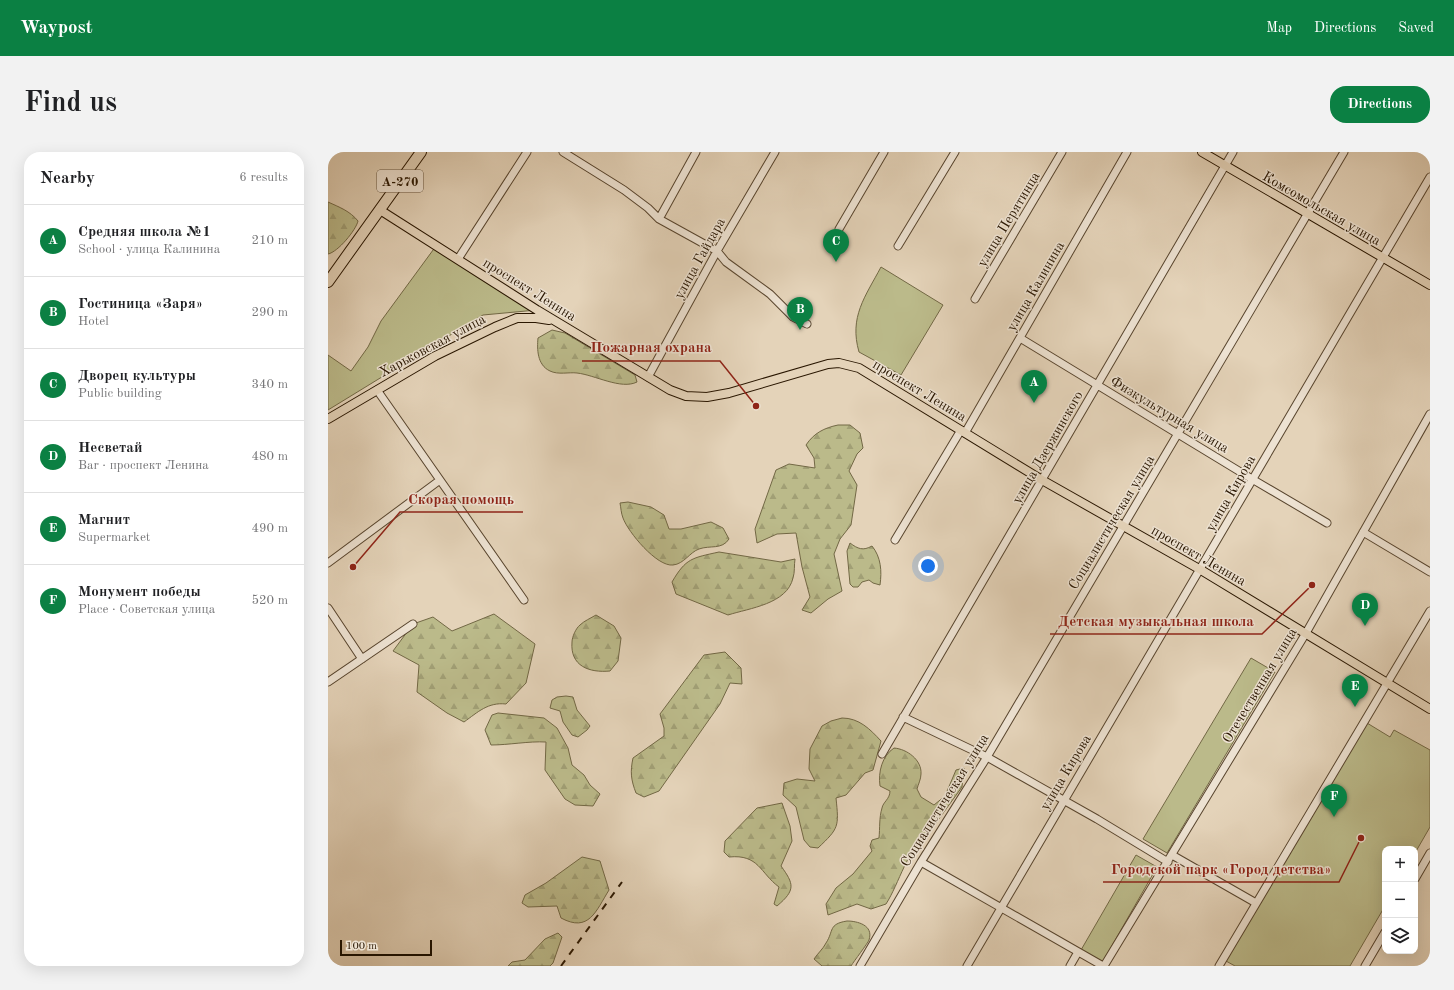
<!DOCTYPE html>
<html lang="en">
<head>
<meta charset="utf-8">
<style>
	body { margin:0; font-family:"Old Standard TT",serif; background:#f2f2f2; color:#202124 }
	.controls { position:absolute; right:12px; bottom:12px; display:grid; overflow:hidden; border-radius:8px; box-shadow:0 4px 16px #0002 }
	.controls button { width:36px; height:36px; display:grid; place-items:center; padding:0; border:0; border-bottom:1px solid #e0e0e0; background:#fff; color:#202124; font:20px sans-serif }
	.scale { position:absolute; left:12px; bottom:10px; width:92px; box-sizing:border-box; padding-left:4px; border:2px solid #291600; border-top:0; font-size:11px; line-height:14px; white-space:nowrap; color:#291600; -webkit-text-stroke:3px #ede2d2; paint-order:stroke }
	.you { position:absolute; left:600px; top:414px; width:14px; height:14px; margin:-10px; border:3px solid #fff; border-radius:50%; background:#1a73e8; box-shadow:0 0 0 6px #1a73e833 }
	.badge { display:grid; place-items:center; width:26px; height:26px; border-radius:50%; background:#0b8043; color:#fff; font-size:13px; font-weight:700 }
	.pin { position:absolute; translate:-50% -33px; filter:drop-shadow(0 1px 2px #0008) }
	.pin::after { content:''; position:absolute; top:21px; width:14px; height:12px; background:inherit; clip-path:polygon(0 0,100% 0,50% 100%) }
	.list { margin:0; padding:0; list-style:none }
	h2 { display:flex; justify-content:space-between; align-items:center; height:52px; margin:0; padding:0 16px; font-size:17px }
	h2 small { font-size:13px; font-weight:400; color:#757577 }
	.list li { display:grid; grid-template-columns:26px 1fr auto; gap:12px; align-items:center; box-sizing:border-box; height:72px; padding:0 16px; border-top:1px solid #e0e0e0 }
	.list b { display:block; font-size:15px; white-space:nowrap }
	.list p { margin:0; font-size:13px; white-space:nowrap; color:#757577 }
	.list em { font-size:13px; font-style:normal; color:#757577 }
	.icon { flex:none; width:22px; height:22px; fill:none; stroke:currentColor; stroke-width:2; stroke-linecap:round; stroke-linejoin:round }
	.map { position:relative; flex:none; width:1102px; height:814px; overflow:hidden; border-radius:16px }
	header { display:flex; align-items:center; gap:24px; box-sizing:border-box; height:56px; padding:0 20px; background:#0b8043; color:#fff }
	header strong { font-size:19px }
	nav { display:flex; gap:22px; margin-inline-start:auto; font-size:14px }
	.intro { display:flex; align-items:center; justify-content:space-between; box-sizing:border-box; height:96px; padding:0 24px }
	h1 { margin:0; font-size:28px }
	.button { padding:10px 18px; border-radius:16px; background:#0b8043; color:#fff; font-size:14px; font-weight:700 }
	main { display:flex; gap:24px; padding:0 24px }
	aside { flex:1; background:#fff; border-radius:16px; box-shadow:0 4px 16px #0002 }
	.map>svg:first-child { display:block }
	.forest { fill:url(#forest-firs); stroke:#726845 }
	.green { fill:#bbba8a; stroke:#726845 }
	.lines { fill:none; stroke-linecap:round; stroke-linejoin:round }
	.minor-casing { stroke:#58452e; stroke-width:9 }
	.major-casing { stroke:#291600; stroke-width:10 }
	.highway-casing { stroke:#291600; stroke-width:12 }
	.minor { stroke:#ede2d2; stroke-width:7 }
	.major { stroke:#e4d3b9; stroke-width:8 }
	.highway { stroke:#e4d3b9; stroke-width:10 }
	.rail { stroke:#291600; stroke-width:2; stroke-dasharray:7 7; stroke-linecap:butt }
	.labels { text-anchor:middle; stroke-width:3; stroke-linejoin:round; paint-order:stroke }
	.shield { fill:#ede2d2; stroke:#64533f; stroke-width:1 }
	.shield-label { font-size:13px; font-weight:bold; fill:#291600 }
	.street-label { font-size:14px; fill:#291600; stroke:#ede2d2 }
	.leader { fill:none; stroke:#8f2418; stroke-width:1.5 }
	.callout-dot { fill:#8f2418; stroke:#ede2d2; stroke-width:1.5 }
	.callout-label { font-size:15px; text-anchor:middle; font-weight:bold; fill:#8f2418; stroke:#ede2d2; stroke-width:3; stroke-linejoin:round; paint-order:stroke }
</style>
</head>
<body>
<header>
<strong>Waypost</strong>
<nav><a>Map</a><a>Directions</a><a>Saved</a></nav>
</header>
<div class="intro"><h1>Find us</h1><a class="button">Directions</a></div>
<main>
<aside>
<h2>Nearby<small>6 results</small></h2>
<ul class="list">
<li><span class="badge">A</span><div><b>Средняя школа №1</b><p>School · улица Калинина</p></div><em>210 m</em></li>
<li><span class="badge">B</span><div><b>Гостиница «Заря»</b><p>Hotel</p></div><em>290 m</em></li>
<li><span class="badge">C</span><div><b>Дворец культуры</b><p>Public building</p></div><em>340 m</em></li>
<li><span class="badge">D</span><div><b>Несветай</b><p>Bar · проспект Ленина</p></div><em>480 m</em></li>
<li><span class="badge">E</span><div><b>Магнит</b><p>Supermarket</p></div><em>490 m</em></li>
<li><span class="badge">F</span><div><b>Монумент победы</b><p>Place · Советская улица</p></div><em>520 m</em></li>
</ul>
</aside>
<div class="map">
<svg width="1102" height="814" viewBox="0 0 1102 814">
	<defs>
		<pattern id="forest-firs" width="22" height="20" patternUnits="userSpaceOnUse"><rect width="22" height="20" fill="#bbba8a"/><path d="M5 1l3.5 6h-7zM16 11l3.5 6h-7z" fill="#a19f75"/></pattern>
	</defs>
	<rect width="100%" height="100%" fill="#e4d3b9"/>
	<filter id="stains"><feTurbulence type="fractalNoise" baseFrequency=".005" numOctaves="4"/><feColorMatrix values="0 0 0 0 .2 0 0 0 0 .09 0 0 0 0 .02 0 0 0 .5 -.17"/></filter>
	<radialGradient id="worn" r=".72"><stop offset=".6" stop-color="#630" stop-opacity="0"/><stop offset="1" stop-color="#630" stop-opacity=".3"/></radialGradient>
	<path class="forest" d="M 0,50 C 11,55 22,59 30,69 C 28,78 10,100 0,102 Z
		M 224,178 L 237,181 L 307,223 L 309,230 C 293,238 267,223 249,221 C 241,220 230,223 222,219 C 209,213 209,197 210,186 Z
		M 510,273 L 522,273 L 532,281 L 535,296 L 529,302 L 521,319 L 529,333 L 523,373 L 512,387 L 506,402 L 514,439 L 500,447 L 483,461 L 474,458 L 482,445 L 474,415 L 468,381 L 449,382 L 429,391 L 427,377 L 448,318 L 461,312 L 487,316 L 486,306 L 478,293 C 486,281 496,276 510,273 Z
		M 300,350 L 323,355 L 336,363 L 341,377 L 353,377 L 383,370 L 395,376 L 401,387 C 394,398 382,393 371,397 C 362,400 356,412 345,413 C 329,415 300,380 295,366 C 293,361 293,356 292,351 Z
		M 522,391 C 530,397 535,399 544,394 C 553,405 554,419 552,433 L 545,431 L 541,428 L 534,430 L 530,435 L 525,435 L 522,432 L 519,399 Z
		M 391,400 L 453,410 L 467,407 C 466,413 467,420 465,426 C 459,452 422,456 400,463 L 348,442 L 344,430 C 358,406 364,406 391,400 Z
		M 166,462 L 207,492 L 198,531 L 178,552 C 160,550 150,560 136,570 L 119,561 L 89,540 L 91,513 L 65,499 L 85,472 L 105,465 L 124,479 Z
		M 268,463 L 286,474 L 293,486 L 290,509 L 282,519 C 261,521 242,514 244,490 C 244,485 248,476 252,473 C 256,469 263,466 268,463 Z
		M 397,500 L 413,516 L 414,532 L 402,531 L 392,552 L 331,639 L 316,645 L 308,641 C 303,628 302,620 305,606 L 336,584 L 336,576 L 332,562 L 376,503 Z
		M 238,544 L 245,545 L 249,558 L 262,574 L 259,578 L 250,585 L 244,583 L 235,570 L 232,559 L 222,556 L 224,548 L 229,545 Z
		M 170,561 L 216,566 L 229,576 L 240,596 L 244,613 L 256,623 L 262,633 L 272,642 L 265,654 L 247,653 L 237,647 L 217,618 L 218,590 C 201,589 181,593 163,593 L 157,578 L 164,563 Z
		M 514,566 C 531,566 542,577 553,589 L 545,618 L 537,621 L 518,643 L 508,646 C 511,675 511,676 490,696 L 482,695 L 476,688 L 468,655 L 455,643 L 456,631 L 469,627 L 487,629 L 481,617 L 482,597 L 494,574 L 503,569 Z
		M 566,596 C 579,597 594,608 593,622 C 593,627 590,633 589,637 L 593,645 L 606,653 L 617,644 L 628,618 L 636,616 L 634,635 L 600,682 C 580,695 571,732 558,752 L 543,757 L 529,752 L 500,763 L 498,752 L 508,736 L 525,722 L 544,699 L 542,694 L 544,688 L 551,686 C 552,676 551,666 554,656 C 555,650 562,647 562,639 L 552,634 C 550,620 554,604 566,596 Z
		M 454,651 L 462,674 L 464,689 L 453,714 C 466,732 468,738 449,754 L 446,752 L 451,735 C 432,721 431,702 401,705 L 396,700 L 397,689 L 429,656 Z
		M 254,705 L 272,709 L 281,738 C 268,759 261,781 233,766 L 229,754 L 200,755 L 194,751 L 197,743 L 218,731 Z
		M 519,769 C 529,769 546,773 541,788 C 540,791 526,809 523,814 L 494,814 L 486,807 C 490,801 495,797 498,791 C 506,779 500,772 519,769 Z
		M 230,781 L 234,785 L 225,811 L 222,814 L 180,814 L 184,810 L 197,808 L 217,787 Z"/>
	<path class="green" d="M 108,94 L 209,158 L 155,163 L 0,258 L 0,203 L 23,219 L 40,195 L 53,169 Z
		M 553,115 L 615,153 L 573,223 L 531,200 C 521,165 537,145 553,115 Z
		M 923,506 L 947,520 L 839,701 L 815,687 Z
		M 1039,571 L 1062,585 L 1066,578 L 1102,598 L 1102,675 L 1087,701 L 1087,697 L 1057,697 L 1057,754 L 1022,814 L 907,814 L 898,809 Z
		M 808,703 L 829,715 L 774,811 L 753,798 Z"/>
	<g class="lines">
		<g class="minor-casing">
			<path id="minor" d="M 235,0 L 296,38 L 320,56 L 331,67 L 389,99 L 398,110 L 442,142 L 465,165 L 479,172
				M 331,67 L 368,0
				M 511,77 L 556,0
				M 570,94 L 627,0
				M 130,107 L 199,0
				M 647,147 L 734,0
				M 692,186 L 924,327 L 999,371
				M 320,225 L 389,99 L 447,0
				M 49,238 L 196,448
				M 637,281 L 799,0
				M 1035,380 L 1102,420
				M 567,388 L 633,278
				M 0,411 L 112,328
				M 0,456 L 34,507
				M 0,530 L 85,472
				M 575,565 L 659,605 L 769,667 L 840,710
				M 554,602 L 905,0
				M 844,703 L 928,751
				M 593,710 L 775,814
				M 1087,727 L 1102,701
				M 532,814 L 593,710 L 659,605 L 1016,0
				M 639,814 L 1102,25
				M 742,814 L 750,800
				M 776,814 L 978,481 L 1102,262
				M 891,814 L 1102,459
				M 1037,814 L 1057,780"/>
		</g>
		<g class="major-casing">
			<path id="major" d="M 874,0 L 1102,133
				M 52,58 L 209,158 L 342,238 L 358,244 L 379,245 L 401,241 L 500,212 L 511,211 L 531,216 L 714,328 L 873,418 L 1102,557
				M 0,267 L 107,204 L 167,175 L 189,166 L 208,166 L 221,168"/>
		</g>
		<g class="highway-casing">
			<path id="highway" d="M 0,130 L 93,0"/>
		</g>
		<use href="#minor" class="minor"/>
		<use href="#major" class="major"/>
		<use href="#highway" class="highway"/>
		<path class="rail" d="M 233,814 L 294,730"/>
	</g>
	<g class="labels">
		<rect class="shield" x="49" y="18" width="46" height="22" rx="3"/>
		<g class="shield-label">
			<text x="72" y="34">А-270</text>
		</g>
		<g class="street-label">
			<text transform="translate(994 56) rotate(30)" y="5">Комсомольская улица</text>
			<text transform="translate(680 67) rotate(-59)" y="5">улица Перятинца</text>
			<text transform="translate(371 106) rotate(-61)" y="5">улица Гайдара</text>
			<text transform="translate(707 134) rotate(-60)" y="5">улица Калинина</text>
			<text transform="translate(202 137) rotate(32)" y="5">проспект Ленина</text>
			<text transform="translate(104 193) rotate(-28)" y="5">Харьковская улица</text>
			<text transform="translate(592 238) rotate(31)" y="5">проспект Ленина</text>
			<text transform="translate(842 262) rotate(31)" y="5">Физкультурная улица</text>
			<text transform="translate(719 295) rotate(-60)" y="5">улица Дзержинского</text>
			<text transform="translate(902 341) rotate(-60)" y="5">улица Кирова</text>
			<text transform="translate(783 370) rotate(-59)" y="5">Социалистическая улица</text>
			<text transform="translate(871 403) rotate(30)" y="5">проспект Ленина</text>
			<text transform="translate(931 533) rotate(-59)" y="5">Отечественная улица</text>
			<text transform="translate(737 620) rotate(-59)" y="5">улица Кирова</text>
			<text transform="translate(616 648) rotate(-58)" y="5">Социалистическая улица</text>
		</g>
	</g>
	<path class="leader" d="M428 254L392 209H254M25 415L72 360H195M984 433L934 482H722M1033 686L1011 730H775"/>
	<g class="callout-dot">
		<circle cx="428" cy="254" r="4"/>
		<circle cx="25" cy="415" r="4"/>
		<circle cx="984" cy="433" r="4"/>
		<circle cx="1033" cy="686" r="4"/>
	</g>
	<g class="callout-label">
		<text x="323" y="200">Пожарная охрана</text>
		<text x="133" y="352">Скорая помощь</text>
		<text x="828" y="474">Детская музыкальная школа</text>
		<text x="893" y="722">Городской парк «Город детства»</text>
	</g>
	<rect width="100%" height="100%" filter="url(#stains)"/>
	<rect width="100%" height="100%" fill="url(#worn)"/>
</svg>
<div class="controls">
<button>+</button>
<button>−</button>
<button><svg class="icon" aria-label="layers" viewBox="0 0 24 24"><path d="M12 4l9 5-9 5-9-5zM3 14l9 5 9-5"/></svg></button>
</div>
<div class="scale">100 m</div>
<div class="you"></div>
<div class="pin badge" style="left:706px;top:251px">A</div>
<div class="pin badge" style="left:472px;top:178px">B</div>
<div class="pin badge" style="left:508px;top:110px">C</div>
<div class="pin badge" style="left:1037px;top:474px">D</div>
<div class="pin badge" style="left:1027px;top:555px">E</div>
<div class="pin badge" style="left:1006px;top:665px">F</div>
</div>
</main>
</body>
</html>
